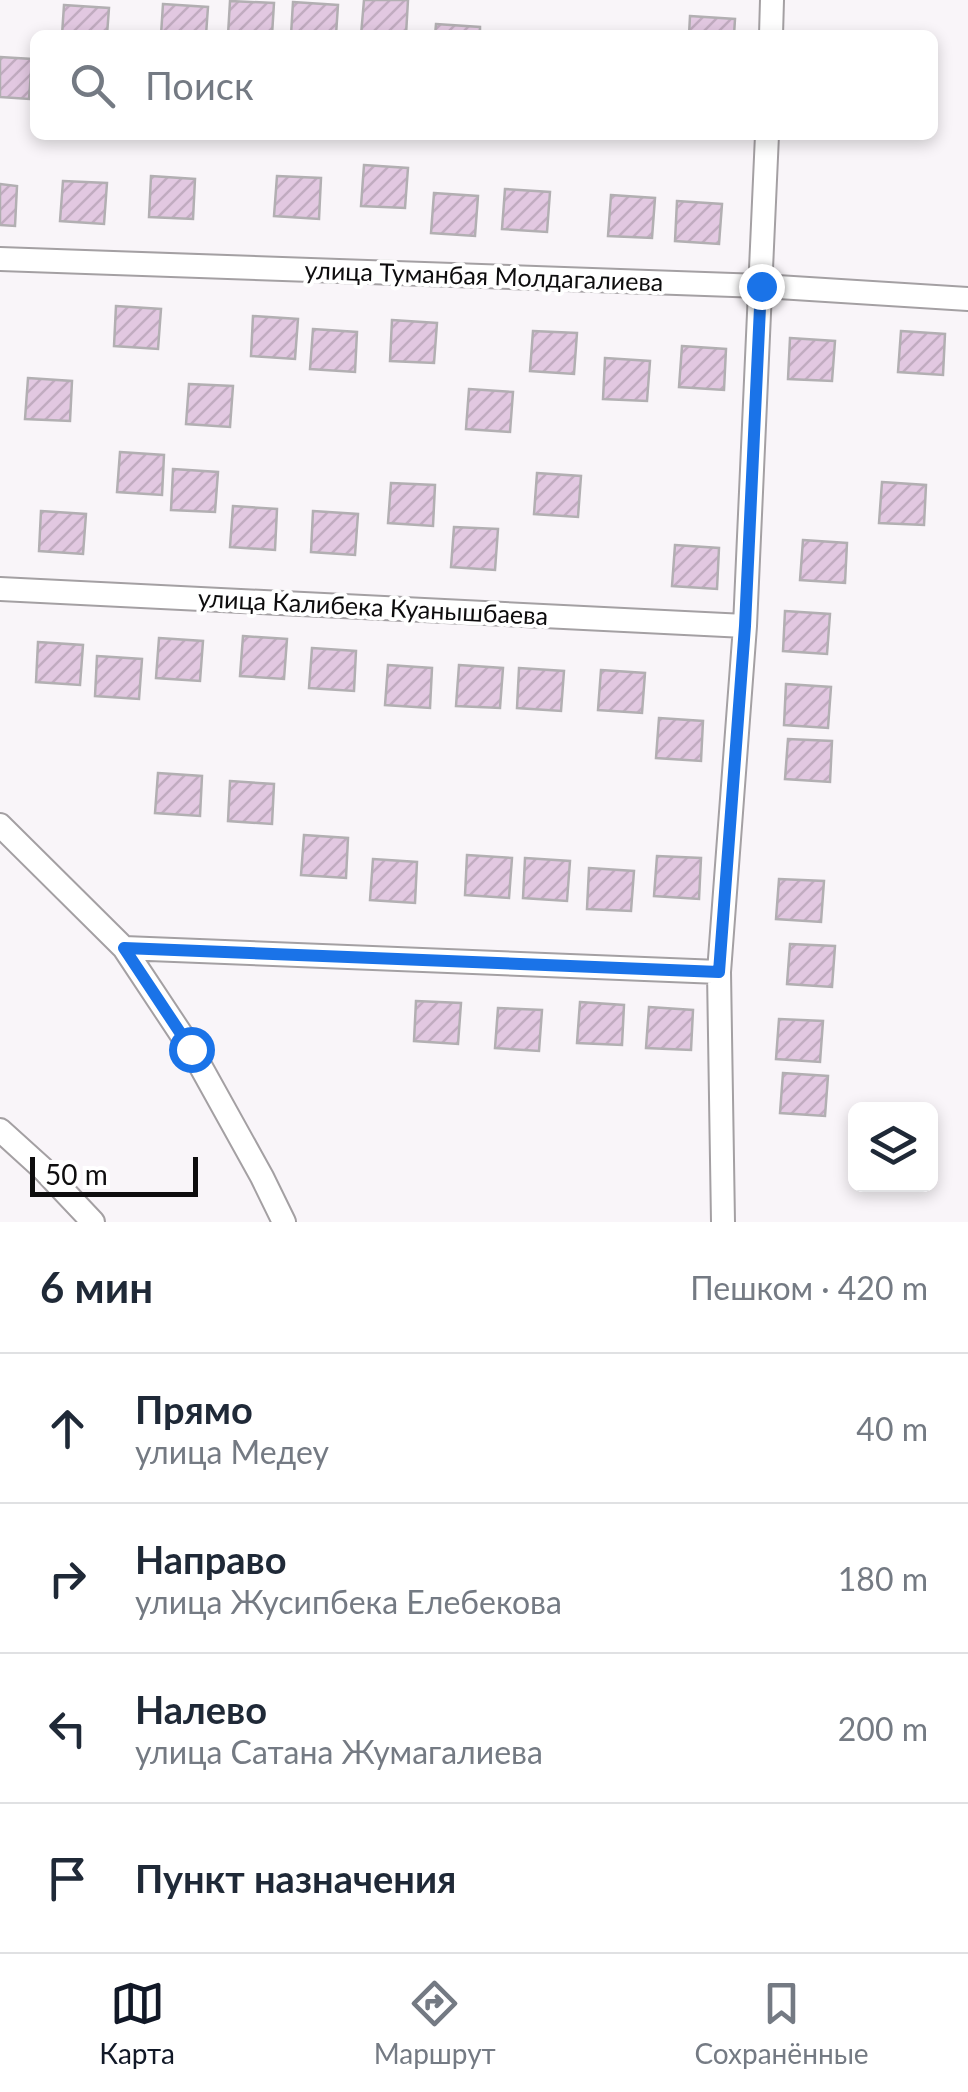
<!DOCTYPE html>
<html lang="ru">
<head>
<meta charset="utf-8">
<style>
	body { margin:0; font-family:Lato,sans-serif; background:#f6f6f7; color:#1f2937 }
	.controls { position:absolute; right:30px; bottom:30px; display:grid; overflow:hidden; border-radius:15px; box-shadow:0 5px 15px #0003 }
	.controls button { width:90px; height:90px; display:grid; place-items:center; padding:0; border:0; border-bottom:2px solid #e0e1e3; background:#fff; color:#1f2937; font:50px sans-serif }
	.scale { position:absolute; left:30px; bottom:25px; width:168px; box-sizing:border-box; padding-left:10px; border:5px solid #0e0d0e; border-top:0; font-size:28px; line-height:35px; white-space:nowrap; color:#0e0d0e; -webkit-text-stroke:8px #fff; paint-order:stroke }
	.stop { position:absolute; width:30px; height:30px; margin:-22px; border:8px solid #1a73e8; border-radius:50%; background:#fff }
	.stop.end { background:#1a73e8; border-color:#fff; box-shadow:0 2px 10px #0008 }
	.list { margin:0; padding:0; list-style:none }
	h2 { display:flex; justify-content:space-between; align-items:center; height:130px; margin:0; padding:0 40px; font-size:42px }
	h2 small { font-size:32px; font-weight:400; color:#747a83 }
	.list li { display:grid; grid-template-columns:65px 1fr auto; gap:30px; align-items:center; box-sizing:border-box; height:150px; padding:0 40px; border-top:2px solid #e0e1e3 }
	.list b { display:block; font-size:38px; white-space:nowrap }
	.list p { margin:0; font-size:32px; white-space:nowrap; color:#747a83 }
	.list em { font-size:32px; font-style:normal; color:#747a83 }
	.icon { flex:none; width:55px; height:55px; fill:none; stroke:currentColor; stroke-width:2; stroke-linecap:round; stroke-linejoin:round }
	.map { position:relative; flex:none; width:968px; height:1222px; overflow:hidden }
	.search { position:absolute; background:#fff; box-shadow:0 5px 15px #0003; left:30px; right:30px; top:30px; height:110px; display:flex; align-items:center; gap:25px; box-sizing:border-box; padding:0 35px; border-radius:15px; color:#747a83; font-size:38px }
	.sheet { height:730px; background:#fff }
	nav { display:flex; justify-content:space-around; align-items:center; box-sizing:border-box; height:140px; border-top:2px solid #e0e1e3; background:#fff; font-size:28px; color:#747a83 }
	nav a { display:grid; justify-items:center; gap:5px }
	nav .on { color:#111827 }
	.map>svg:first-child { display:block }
	.building { fill:url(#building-hatch); stroke:#b2afb2; stroke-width:2.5 }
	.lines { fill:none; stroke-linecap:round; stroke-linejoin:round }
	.street-casing { stroke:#a4a0a3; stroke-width:26 }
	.street { stroke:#fff; stroke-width:22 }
	.route { stroke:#1a73e8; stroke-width:12 }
	.labels { text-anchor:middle; stroke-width:8; stroke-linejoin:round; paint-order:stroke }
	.street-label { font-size:25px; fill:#0e0d0e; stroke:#fff }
</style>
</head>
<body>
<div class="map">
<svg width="968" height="1222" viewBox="0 0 968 1222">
	<defs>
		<pattern id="building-hatch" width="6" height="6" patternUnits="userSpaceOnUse" patternTransform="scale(2.5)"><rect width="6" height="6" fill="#e2c8e1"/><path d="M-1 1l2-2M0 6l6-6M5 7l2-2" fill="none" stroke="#c1abc0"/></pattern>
	</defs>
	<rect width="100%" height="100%" fill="#f9f5f9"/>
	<path class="building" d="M 364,0 L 408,0 L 406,35 L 361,35 Z
		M 230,1 L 274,3 L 272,35 L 228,35 Z
		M 293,2 L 338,5 L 336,35 L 291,35 Z
		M 163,4 L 208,7 L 206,35 L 161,35 Z
		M 64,5 L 109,8 L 107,35 L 62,35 Z
		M 690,16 L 735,19 L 734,35 L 689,35 Z
		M 436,24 L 480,27 L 480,35 L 435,35 Z
		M 0,57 L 32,59 L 29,99 L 0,97 Z
		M 364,165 L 408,168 L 405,208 L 361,206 Z
		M 151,176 L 195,179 L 193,219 L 149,217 Z
		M 277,176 L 321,178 L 319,219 L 274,216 Z
		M 63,181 L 107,183 L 104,224 L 60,221 Z
		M 0,184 L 17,186 L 15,226 L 0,225 Z
		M 505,189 L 550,192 L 547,232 L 502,229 Z
		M 434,193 L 478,196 L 475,236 L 431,233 Z
		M 611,195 L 655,198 L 652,238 L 608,236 Z
		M 677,201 L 722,204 L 719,244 L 675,241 Z
		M 116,306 L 161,309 L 158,349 L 114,346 Z
		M 253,316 L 298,319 L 295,359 L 251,356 Z
		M 392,320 L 437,323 L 434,363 L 390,361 Z
		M 313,329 L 357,332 L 355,372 L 310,369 Z
		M 533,331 L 577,333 L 574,374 L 530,371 Z
		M 901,331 L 945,334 L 943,375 L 898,372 Z
		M 790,338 L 835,341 L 832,381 L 788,379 Z
		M 682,346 L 726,349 L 724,390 L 679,387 Z
		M 605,358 L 650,361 L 647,401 L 603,399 Z
		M 28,378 L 72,381 L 70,421 L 25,419 Z
		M 189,384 L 233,386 L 230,427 L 186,424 Z
		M 469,389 L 513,392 L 510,432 L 466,429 Z
		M 120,452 L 164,455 L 162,495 L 117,492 Z
		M 173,469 L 218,472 L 215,512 L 171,510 Z
		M 537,473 L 581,476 L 578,517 L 534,514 Z
		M 882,482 L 926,485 L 924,525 L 879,523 Z
		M 391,483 L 435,485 L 433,526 L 388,523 Z
		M 233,506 L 277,509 L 275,550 L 230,547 Z
		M 41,511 L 86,514 L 83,554 L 39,551 Z
		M 313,511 L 358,514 L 355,555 L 311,552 Z
		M 454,527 L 498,529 L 495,570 L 451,567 Z
		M 803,540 L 847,543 L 845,583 L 800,580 Z
		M 675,545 L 719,548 L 717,589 L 672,586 Z
		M 785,611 L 830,614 L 827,654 L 783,651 Z
		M 243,636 L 287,639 L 284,679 L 240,676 Z
		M 159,638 L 203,641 L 200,681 L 156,678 Z
		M 38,642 L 83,645 L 80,685 L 36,682 Z
		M 312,648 L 356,651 L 354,691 L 309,688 Z
		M 97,656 L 142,659 L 139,699 L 95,696 Z
		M 388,665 L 432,668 L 430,708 L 385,705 Z
		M 459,665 L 503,668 L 500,708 L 456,706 Z
		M 519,668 L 564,671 L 561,711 L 517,708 Z
		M 601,670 L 645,673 L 642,713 L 598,710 Z
		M 786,684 L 831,687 L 828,728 L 784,725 Z
		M 659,718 L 703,721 L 701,761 L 656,758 Z
		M 788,739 L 832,741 L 830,782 L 785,779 Z
		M 158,773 L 202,776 L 200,816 L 155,813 Z
		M 230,781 L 274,784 L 272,824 L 228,821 Z
		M 304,835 L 348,838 L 346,878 L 301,875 Z
		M 467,855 L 512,858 L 509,898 L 465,895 Z
		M 657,856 L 701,858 L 699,899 L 654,896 Z
		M 525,858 L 570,861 L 567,901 L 523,898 Z
		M 373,859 L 417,862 L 415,903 L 370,900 Z
		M 589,868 L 634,871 L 631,911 L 587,909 Z
		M 779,879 L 824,881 L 821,922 L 776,919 Z
		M 790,944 L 835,946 L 832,987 L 787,984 Z
		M 416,1001 L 461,1003 L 458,1044 L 414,1041 Z
		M 580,1002 L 624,1005 L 622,1045 L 577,1043 Z
		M 649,1007 L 693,1010 L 691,1050 L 646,1048 Z
		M 498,1008 L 542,1010 L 539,1051 L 495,1048 Z
		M 779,1019 L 823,1021 L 820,1062 L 776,1059 Z
		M 783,1073 L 828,1076 L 825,1116 L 780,1113 Z"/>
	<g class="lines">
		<g class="street-casing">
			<path id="street" d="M 771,35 L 772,0
				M 0,259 L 761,286 L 968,299
				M 0,589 L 745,626
				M 0,825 L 124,948 L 191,1049 L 262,1177 L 284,1222
				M 124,948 L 719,972
				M 0,1130 L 42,1168 L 93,1222
				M 723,1222 L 719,972 L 745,626 L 767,135"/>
		</g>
		<use href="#street" class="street"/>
	</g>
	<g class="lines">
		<path class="route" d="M 191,1049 L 124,948 L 719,972 L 745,626 L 761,286"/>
	</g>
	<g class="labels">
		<g class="street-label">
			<text transform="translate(484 276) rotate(2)" y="9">улица Туманбая Молдагалиева</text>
			<text transform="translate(373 607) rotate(3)" y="9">улица Калибека Куанышбаева</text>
		</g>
	</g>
</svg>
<div class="controls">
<button><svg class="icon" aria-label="layers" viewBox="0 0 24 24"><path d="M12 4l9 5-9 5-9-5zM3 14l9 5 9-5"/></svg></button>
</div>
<div class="scale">50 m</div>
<div class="stop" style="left:191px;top:1049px"></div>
<div class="stop end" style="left:761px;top:286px"></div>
<div class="search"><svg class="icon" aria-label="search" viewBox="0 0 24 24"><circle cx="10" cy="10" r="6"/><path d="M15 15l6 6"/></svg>Поиск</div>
</div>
<section class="sheet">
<h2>6 мин<small>Пешком · 420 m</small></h2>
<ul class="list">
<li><svg class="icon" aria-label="ahead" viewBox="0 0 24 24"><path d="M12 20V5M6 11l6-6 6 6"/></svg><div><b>Прямо</b><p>улица Медеу</p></div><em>40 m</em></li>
<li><svg class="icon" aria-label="right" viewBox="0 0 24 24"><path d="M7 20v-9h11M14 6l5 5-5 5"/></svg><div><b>Направо</b><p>улица Жусипбека Елебекова</p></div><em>180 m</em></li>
<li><svg class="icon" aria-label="left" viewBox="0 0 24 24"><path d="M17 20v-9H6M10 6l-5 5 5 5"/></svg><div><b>Налево</b><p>улица Сатана Жумагалиева</p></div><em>200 m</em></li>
<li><svg class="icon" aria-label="arrive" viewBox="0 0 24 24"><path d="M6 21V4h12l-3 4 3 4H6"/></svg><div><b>Пункт назначения</b></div></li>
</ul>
</section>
<nav>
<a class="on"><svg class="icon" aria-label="map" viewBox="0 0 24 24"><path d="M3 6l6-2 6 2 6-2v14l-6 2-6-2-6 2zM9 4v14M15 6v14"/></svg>Карта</a>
<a><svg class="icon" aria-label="directions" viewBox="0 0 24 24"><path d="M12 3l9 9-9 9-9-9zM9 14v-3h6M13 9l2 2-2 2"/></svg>Маршрут</a>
<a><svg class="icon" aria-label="saved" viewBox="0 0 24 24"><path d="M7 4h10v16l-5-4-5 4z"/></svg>Сохранённые</a>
</nav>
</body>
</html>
